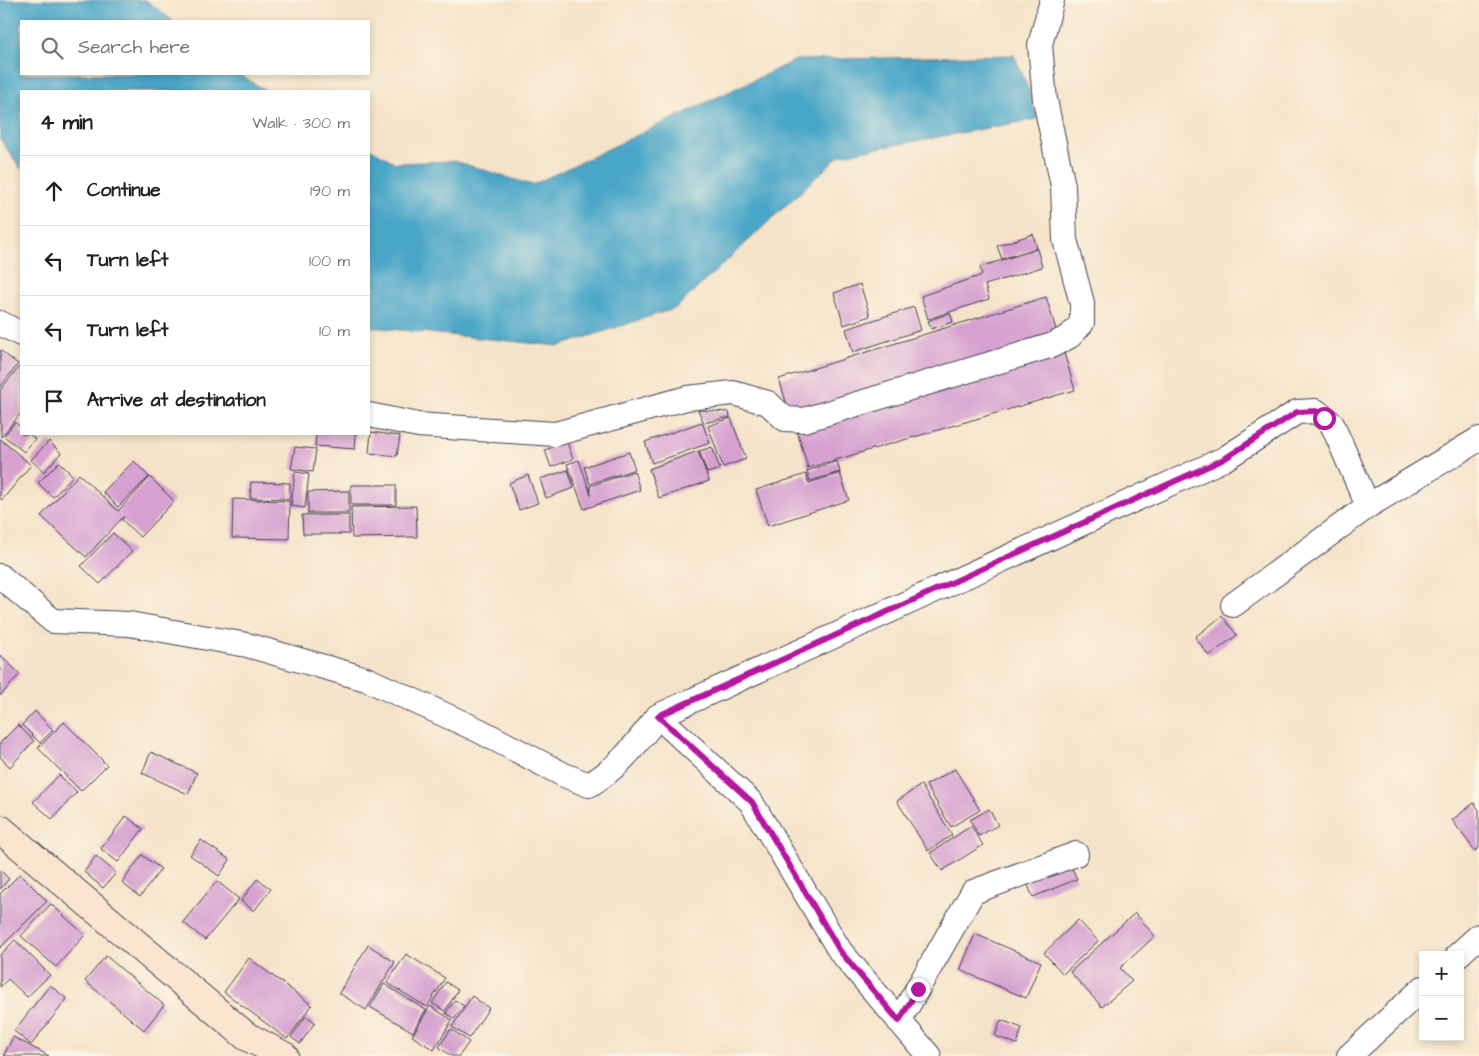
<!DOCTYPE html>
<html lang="en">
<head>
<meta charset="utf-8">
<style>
	body { margin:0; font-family:"Architects Daughter",sans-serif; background:#f2f2f2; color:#202124 }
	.controls { position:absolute; right:15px; bottom:15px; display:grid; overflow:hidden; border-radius:0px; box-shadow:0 2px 8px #0003 }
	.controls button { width:45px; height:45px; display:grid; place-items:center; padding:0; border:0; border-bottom:1px solid #e0e0e0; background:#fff; color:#202124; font:25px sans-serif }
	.stop { position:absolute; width:15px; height:15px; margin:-11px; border:4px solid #b5179e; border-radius:50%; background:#fff }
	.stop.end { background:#b5179e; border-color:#fff; box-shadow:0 1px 5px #0008 }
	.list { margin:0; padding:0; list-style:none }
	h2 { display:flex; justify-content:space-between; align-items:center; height:65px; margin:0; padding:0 20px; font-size:21px }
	h2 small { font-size:16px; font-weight:400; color:#757577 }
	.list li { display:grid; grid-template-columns:32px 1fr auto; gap:15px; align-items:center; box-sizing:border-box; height:70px; padding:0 20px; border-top:1px solid #e0e0e0 }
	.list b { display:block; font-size:19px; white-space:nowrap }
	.list em { font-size:16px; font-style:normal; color:#757577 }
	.icon { flex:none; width:28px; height:28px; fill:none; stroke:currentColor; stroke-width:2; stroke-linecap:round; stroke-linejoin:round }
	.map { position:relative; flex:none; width:1479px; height:1056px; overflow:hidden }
	.search { position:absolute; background:#fff; box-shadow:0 2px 8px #0003; left:20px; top:20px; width:350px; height:55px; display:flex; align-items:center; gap:12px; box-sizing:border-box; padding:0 18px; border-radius:0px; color:#757577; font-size:19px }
	.panel { position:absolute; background:#fff; box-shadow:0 2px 8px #0003; left:20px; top:90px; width:350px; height:345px; border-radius:0px }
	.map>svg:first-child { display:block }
	.water { fill:#48a6c7; stroke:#356481 }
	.building { fill:#d6a1d0 }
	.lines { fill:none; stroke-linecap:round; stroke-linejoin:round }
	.street-casing { stroke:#423f50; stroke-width:26 }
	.secondary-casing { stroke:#423f50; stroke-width:30 }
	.street { stroke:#fff; stroke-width:24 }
	.secondary { stroke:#fce5d0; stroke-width:28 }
	.route { stroke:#b5179e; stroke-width:6 }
</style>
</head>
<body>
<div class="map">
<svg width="1479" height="1056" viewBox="0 0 1479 1056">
	<rect width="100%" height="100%" fill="#fcf5e5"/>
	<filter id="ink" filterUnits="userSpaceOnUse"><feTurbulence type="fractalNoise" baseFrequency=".02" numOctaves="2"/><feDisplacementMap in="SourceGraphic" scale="10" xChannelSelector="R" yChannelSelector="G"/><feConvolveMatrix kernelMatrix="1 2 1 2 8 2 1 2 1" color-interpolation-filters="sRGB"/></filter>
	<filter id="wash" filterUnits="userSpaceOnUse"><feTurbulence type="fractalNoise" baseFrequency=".0096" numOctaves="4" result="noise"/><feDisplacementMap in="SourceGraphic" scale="20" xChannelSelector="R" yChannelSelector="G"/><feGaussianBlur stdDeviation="1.12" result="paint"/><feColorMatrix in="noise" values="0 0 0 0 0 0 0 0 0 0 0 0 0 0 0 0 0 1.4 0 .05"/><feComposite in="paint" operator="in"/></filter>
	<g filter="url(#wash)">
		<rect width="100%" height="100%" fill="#f5e3c9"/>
		<path class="water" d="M 0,0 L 146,0 L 173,21 L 21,21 L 21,74 L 238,74 L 267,91 L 21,91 L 21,169 L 0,139 Z
			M 1014,55 L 1029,90 L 1037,119 L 840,155 L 676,308 L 559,346 L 369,327 L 369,148 L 396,163 L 455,161 L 532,185 L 796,60 Z"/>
		<g id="blocks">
			<path class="building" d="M 1033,234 L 1037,248 L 1002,259 L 997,246 Z
				M 1037,249 L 1042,267 L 985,285 L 989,299 L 928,319 L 921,296 L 982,275 L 980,267 Z
				M 860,284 L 870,316 L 844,325 L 834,293 Z
				M 1046,297 L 1058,336 L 791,418 L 779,379 Z
				M 914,307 L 921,330 L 853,352 L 846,329 Z
				M 950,313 L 953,322 L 931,329 L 928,321 Z
				M 0,350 L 18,364 L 0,387 Z
				M 1064,353 L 1075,390 L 808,468 L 797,431 Z
				M 19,367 L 21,370 L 21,413 L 1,437 L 0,390 Z
				M 698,410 L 729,412 L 730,417 L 704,423 Z
				M 731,418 L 746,459 L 723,467 L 708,426 Z
				M 15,422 L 21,428 L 21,434 L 29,434 L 35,439 L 24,452 L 4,436 Z
				M 702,422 L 710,443 L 652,463 L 645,442 Z
				M 371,432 L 400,436 L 397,456 L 369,453 Z
				M 316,434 L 356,434 L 355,449 L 315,446 Z
				M 0,439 L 31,465 L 2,500 L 0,498 Z
				M 49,441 L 61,453 L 44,472 L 31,460 Z
				M 567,442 L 573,459 L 551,467 L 545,450 Z
				M 295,447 L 316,449 L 313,472 L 291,469 Z
				M 712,447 L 720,469 L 707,473 L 699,451 Z
				M 698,451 L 709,481 L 659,498 L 649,469 Z
				M 629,452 L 635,469 L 590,484 L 584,467 Z
				M 579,460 L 591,495 L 590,486 L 634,471 L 640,490 L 584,509 L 567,464 Z
				M 134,461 L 149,477 L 118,507 L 103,492 Z
				M 837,461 L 840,472 L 810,481 L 807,471 Z
				M 59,462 L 73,476 L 53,497 L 38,483 Z
				M 568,470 L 574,488 L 546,498 L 540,479 Z
				M 295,472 L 309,474 L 305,508 L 291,506 Z
				M 840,473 L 849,500 L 768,526 L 756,490 L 806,474 L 809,483 Z
				M 79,474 L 118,511 L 150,477 L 174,501 L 140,537 L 122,520 L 124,516 L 86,557 L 41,516 Z
				M 528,475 L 538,503 L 519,510 L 509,483 Z
				M 251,482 L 290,483 L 290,499 L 250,498 Z
				M 351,485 L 396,485 L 396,505 L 351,505 Z
				M 349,491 L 349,513 L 308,513 L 308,492 Z
				M 233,499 L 290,501 L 289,539 L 232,538 Z
				M 416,506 L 417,537 L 352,538 L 351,507 Z
				M 302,515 L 349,515 L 349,534 L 303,534 Z
				M 113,533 L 132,551 L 100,584 L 81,566 Z
				M 1222,616 L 1237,635 L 1209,656 L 1195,637 Z
				M 0,655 L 20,674 L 0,696 Z
				M 35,711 L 53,730 L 40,743 L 22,725 Z
				M 64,722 L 107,765 L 81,791 L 38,748 Z
				M 18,725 L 34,741 L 10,767 L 0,757 L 0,743 Z
				M 151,752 L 197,773 L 188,794 L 142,773 Z
				M 955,769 L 980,810 L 951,827 L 926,785 Z
				M 59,775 L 77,792 L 52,819 L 33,802 Z
				M 921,785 L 952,835 L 928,851 L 897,801 Z
				M 1474,803 L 1479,810 L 1479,848 L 1475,851 L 1452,820 Z
				M 989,809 L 998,825 L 979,836 L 970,820 Z
				M 126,816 L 143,829 L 118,862 L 101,849 Z
				M 971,826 L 983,845 L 942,871 L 930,853 Z
				M 201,840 L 230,860 L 219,876 L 190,855 Z
				M 142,855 L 161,869 L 140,897 L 122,883 Z
				M 96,856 L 116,873 L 103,888 L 84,872 Z
				M 1067,857 L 1077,879 L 1033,897 L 1024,876 Z
				M 0,870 L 9,879 L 0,889 Z
				M 20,874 L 47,901 L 0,948 L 0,894 Z
				M 257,879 L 271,889 L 254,911 L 241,901 Z
				M 217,881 L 239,899 L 205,940 L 183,922 Z
				M 51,904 L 85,935 L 56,967 L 21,936 Z
				M 1135,913 L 1155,936 L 1120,968 L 1132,981 L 1102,1007 L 1070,972 Z
				M 1078,920 L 1098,941 L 1063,974 L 1044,953 Z
				M 975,934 L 1041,962 L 1026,998 L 960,970 Z
				M 15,940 L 50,975 L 27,997 L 8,979 L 0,987 L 0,955 Z
				M 368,945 L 395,962 L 366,1010 L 339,993 Z
				M 406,954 L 445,978 L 427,1007 L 387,983 Z
				M 106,956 L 164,1005 L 144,1030 L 85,981 Z
				M 249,958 L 312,1005 L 287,1039 L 224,992 Z
				M 446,982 L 458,990 L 445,1011 L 432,1003 Z
				M 384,984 L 426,1010 L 413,1032 L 370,1007 Z
				M 50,985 L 67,999 L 31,1045 L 14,1031 Z
				M 472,996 L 489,1008 L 469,1038 L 452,1027 Z
				M 455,1000 L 464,1006 L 454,1019 L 446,1013 Z
				M 430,1006 L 452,1020 L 434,1050 L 412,1036 Z
				M 306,1016 L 315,1022 L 300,1044 L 291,1037 Z
				M 1001,1020 L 1022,1028 L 1017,1044 L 995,1036 Z
				M 451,1029 L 469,1042 L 459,1056 L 451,1056 L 439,1047 Z
				M 13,1037 L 49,1056 L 6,1056 L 4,1055 Z"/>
		</g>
	</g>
	<g filter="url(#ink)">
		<use href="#blocks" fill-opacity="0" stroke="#423f50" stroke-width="1"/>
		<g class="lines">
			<g class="street-casing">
				<path id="street" d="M 0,323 L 21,334
					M 369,415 L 418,425 L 555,434 L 687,398 L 733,393 L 768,403 L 785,419 L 804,420 L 1053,345 L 1070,336 L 1082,323 L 1082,303 L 1065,240 L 1063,186 L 1045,100 L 1040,45 L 1052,0
					M 0,576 L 53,621 L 129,624 L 247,645 L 366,679 L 478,730 L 564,775 L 589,785 C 620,767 636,744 658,716 L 1224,459 L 1297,412 L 1316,411 L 1332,424 L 1368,506
					M 1233,605 L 1368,506 L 1479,439
					M 658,716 L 751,802 L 840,951 L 929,1056
					M 1458,955 L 1479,936
					M 899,1021 L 973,892 L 1076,854
					M 1349,1056 L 1423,988"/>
			</g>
			<g class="secondary-casing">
				<path id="secondary" d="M 0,829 L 246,1036 L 284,1056"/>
			</g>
			<use href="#street" class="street"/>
			<use href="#secondary" class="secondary"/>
		</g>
	</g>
	<g class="lines" filter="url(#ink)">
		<path class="route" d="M 918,989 L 899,1021 L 840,951 L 752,802 L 658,716 L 1224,459 L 1297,412 L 1316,411 L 1324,418"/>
	</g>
</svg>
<div class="controls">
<button>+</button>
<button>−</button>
</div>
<div class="stop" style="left:1324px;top:418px"></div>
<div class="stop end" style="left:918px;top:989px"></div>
<div class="search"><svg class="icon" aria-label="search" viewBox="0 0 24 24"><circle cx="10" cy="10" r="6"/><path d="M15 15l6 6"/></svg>Search here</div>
<section class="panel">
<h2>4 min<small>Walk · 300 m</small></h2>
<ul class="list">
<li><svg class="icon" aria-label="ahead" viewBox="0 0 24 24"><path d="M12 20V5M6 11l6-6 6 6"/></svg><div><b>Continue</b></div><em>190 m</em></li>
<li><svg class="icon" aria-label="left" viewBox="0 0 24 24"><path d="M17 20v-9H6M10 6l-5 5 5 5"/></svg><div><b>Turn left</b></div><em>100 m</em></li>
<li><svg class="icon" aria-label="left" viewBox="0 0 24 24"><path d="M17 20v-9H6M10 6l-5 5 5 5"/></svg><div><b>Turn left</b></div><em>10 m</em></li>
<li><svg class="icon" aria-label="arrive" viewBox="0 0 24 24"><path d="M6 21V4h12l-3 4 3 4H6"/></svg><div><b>Arrive at destination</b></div></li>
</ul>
</section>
</div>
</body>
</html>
